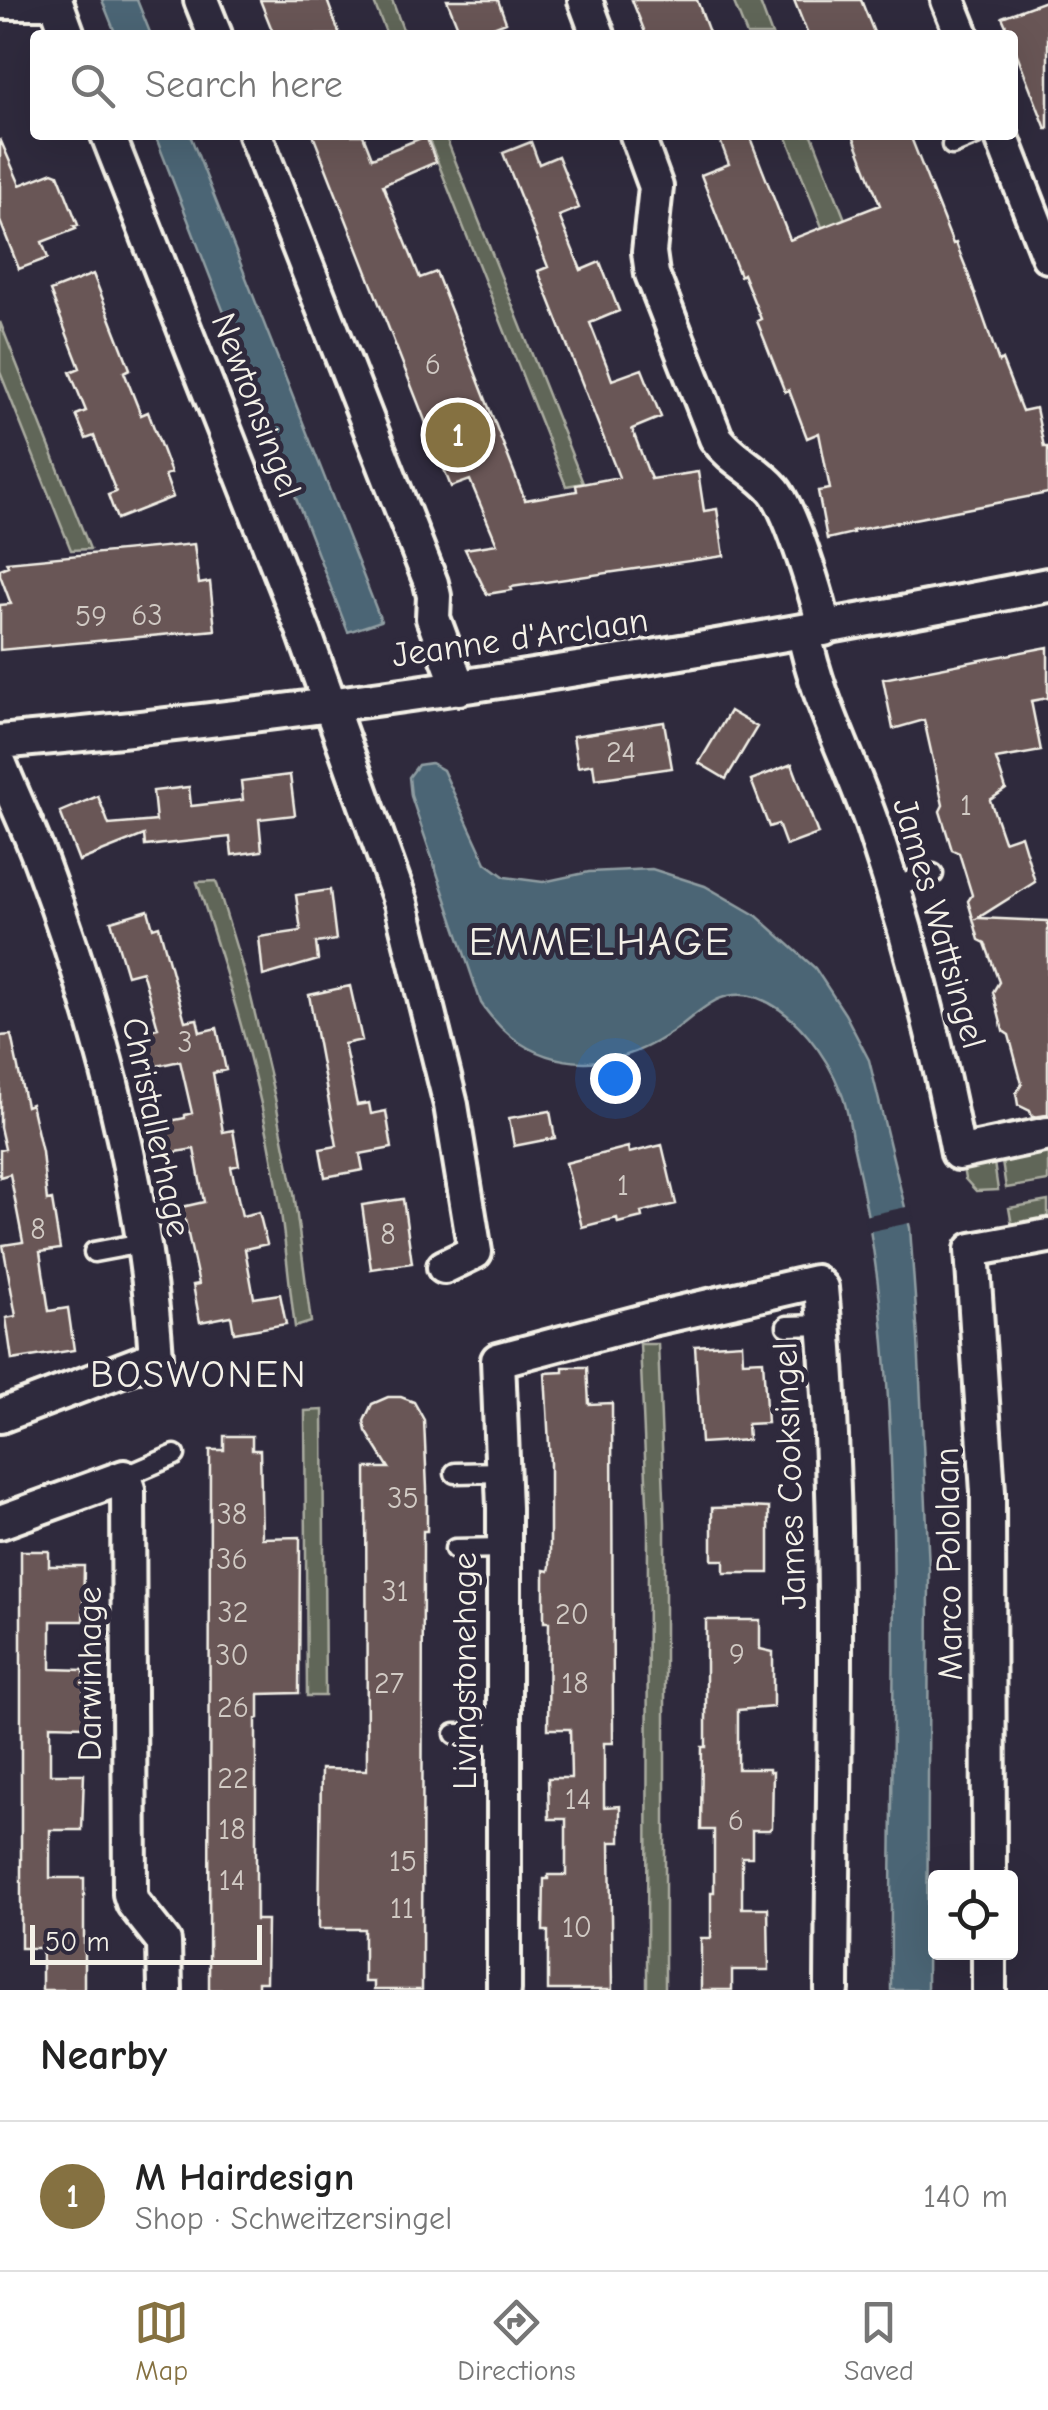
<!DOCTYPE html>
<html lang="en">
<head>
<meta charset="utf-8">
<style>
	body { margin:0; font-family:"Comic Neue",sans-serif; background:#f6f6f6; color:#222 }
	.controls { position:absolute; right:30px; bottom:30px; display:grid; overflow:hidden; border-radius:10px; box-shadow:0 10px 40px #0002 }
	.controls button { width:90px; height:90px; display:grid; place-items:center; padding:0; border:0; border-bottom:2px solid #e0e0e0; background:#fff; color:#222; font:50px sans-serif }
	.scale { position:absolute; left:30px; bottom:25px; width:232px; box-sizing:border-box; padding-left:10px; border:5px solid #f4f1e8; border-top:0; font-size:28px; line-height:35px; white-space:nowrap; color:#f4f1e8; -webkit-text-stroke:8px #2f2a3d; paint-order:stroke }
	.you { position:absolute; left:615px; top:1078px; width:35px; height:35px; margin:-25px; border:8px solid #fff; border-radius:50%; background:#1a73e8; box-shadow:0 0 0 15px #1a73e833 }
	.badge { display:grid; place-items:center; width:65px; height:65px; border-radius:50%; background:#857141; color:#fff; font-size:32px; font-weight:700 }
	.pin { position:absolute; translate:-50% -50%; border:5px solid #fff; box-shadow:0 2px 10px #0006 }
	.list { margin:0; padding:0; list-style:none }
	h2 { display:flex; justify-content:space-between; align-items:center; height:130px; margin:0; padding:0 40px; font-size:42px }
	h2 small { font-size:32px; font-weight:400; color:#767676 }
	.list li { display:grid; grid-template-columns:65px 1fr auto; gap:30px; align-items:center; box-sizing:border-box; height:150px; padding:0 40px; border-top:2px solid #e0e0e0 }
	.list b { display:block; font-size:38px; white-space:nowrap }
	.list p { margin:0; font-size:32px; white-space:nowrap; color:#767676 }
	.list em { font-size:32px; font-style:normal; color:#767676 }
	.icon { flex:none; width:55px; height:55px; fill:none; stroke:currentColor; stroke-width:2; stroke-linecap:round; stroke-linejoin:round }
	.map { position:relative; flex:none; width:1048px; height:1990px; overflow:hidden }
	.search { position:absolute; background:#fff; box-shadow:0 10px 40px #0002; left:30px; right:30px; top:30px; height:110px; display:flex; align-items:center; gap:25px; box-sizing:border-box; padding:0 35px; border-radius:10px; color:#767676; font-size:38px }
	.sheet { height:280px; background:#fff }
	nav { display:flex; justify-content:space-around; align-items:center; box-sizing:border-box; height:140px; border-top:2px solid #e0e0e0; background:#fff; font-size:28px; color:#767676 }
	nav a { display:grid; justify-items:center; gap:5px }
	nav .on { color:#857141 }
	.map>svg:first-child { display:block }
	.green { fill:#616658; stroke:#aaaca0; stroke-width:2.5 }
	.water { fill:#4c6574; stroke:#8f9da2; stroke-width:2.5 }
	.pier { fill:#2f2a3d }
	.building { fill:#695657; stroke:#f4f1e8; stroke-width:2.5 }
	.lines { fill:none; stroke-linecap:round; stroke-linejoin:round }
	.lane-casing { stroke:#f4f1e8; stroke-width:25 }
	.street-casing { stroke:#f4f1e8; stroke-width:40 }
	.lane { stroke:#2f2a3d; stroke-width:18 }
	.street { stroke:#2f2a3d; stroke-width:32 }
	.labels { text-anchor:middle; stroke-width:10; stroke-linejoin:round; paint-order:stroke }
	.number-label { font-size:30px; fill:#d1cac4 }
	.street-label { font-size:35px; fill:#f4f1e8; stroke:#2f2a3d }
	.neighbourhood-label { font-size:38px; letter-spacing:2.5px; fill:#f4f1e8; stroke:#2f2a3d }
	.quarter-label { font-size:40px; letter-spacing:2.5px; fill:#f4f1e8; stroke:#2f2a3d }
</style>
</head>
<body>
<div class="map">
<svg width="1048" height="1990" viewBox="0 0 1048 1990">
	<rect width="100%" height="100%" fill="#2f2a3d"/>
	<filter id="ink" filterUnits="userSpaceOnUse"><feTurbulence type="fractalNoise" baseFrequency=".01" numOctaves="2"/><feDisplacementMap in="SourceGraphic" scale="20" xChannelSelector="R" yChannelSelector="G"/><feConvolveMatrix kernelMatrix="1 2 1 2 8 2 1 2 1" color-interpolation-filters="sRGB"/></filter>
	<g filter="url(#ink)">
		<path class="green" d="M 373,0 L 392,0 L 405,35 L 387,35 Z
			M 733,0 L 759,0 L 772,35 L 747,35 Z
			M 427,135 L 445,135 L 583,483 L 566,486 Z
			M 786,135 L 812,135 L 922,416 L 898,421 Z
			M 0,322 L 90,549 L 71,550 L 0,372 Z
			M 216,881 L 249,989 L 275,1098 L 294,1193 L 311,1322 L 295,1327 C 288,1276 284,1224 275,1174 C 258,1074 228,977 197,882 Z
			M 1048,1147 L 1048,1181 L 1006,1188 L 1001,1155 Z
			M 993,1156 L 998,1190 L 976,1191 L 965,1179 L 962,1162 Z
			M 1048,1201 L 1048,1225 L 1013,1231 L 1009,1208 Z
			M 640,1344 L 658,1344 L 665,1523 L 665,1990 L 647,1990 L 648,1524 Z
			M 323,1410 L 325,1696 L 307,1696 L 305,1411 Z"/>
		<path class="water" d="M 102,0 L 137,0 L 151,35 L 116,35 Z
			M 155,135 L 190,135 L 381,621 L 348,632 Z
			M 431,763 L 443,770 L 486,863 L 505,877 L 543,882 L 589,872 L 652,869 L 705,886 L 757,916 L 815,968 L 845,1014 L 869,1060 L 910,1228 L 918,1339 L 929,1568 L 927,1990 L 891,1990 C 889,1761 904,1529 880,1301 C 874,1247 865,1196 853,1144 C 850,1127 848,1108 841,1092 C 827,1056 796,1012 758,998 C 717,984 697,1017 666,1036 C 600,1078 526,1070 481,1003 L 411,796 L 409,777 L 418,765 Z"/>
		<path class="pier" d="M 911,1206 L 914,1222 L 867,1232 L 864,1216 Z"/>
		<path class="building" d="M 260,0 L 327,0 L 340,35 L 274,35 Z
			M 447,0 L 498,0 L 506,22 L 488,29 L 491,35 L 461,35 Z
			M 632,0 L 697,0 L 710,35 L 646,35 Z
			M 794,0 L 861,0 L 875,35 L 808,35 Z
			M 1048,0 L 1048,129 L 1046,129 L 1013,44 L 1013,35 L 1010,35 L 1002,17 Z
			M 313,135 L 363,135 L 372,158 L 426,136 L 436,162 L 383,185 L 420,278 L 436,272 L 525,500 L 577,491 L 576,485 L 619,477 L 538,271 L 548,267 L 503,153 L 531,142 L 539,164 L 558,156 L 579,208 L 559,216 L 581,270 L 600,262 L 619,311 L 590,323 L 607,366 L 612,380 L 642,369 L 661,417 L 632,429 L 651,479 L 698,472 L 704,511 L 717,509 L 724,556 L 511,587 L 512,590 L 487,594 L 465,549 L 497,544 L 470,480 L 451,487 Z
			M 718,135 L 749,135 L 790,240 L 880,205 L 853,135 L 910,135 L 953,244 L 956,243 L 966,268 L 999,362 L 1002,360 L 1022,411 L 1036,408 L 1044,447 L 1048,447 L 1048,493 L 852,531 L 853,533 L 827,539 L 818,491 L 830,489 L 819,433 L 807,438 L 789,390 L 785,392 L 757,321 L 761,319 L 743,274 L 740,276 L 701,175 L 729,164 Z
			M 0,139 L 20,185 L 53,172 L 58,174 L 78,225 L 74,226 L 76,229 L 42,242 L 48,258 L 19,269 L 0,221 Z
			M 93,274 L 130,369 L 124,372 L 141,415 L 148,412 L 171,473 L 165,475 L 173,497 L 117,519 L 108,495 L 116,492 L 94,436 L 86,439 L 76,415 L 86,411 L 70,372 L 80,368 L 50,291 Z
			M 194,544 L 199,584 L 210,582 L 215,630 L 0,650 L 0,605 L 11,604 L 0,575 L 0,569 L 8,566 L 6,562 Z
			M 1048,647 L 1048,698 L 1031,701 L 1041,751 L 996,759 L 1006,789 L 990,800 L 1004,841 L 1021,835 L 1035,882 L 978,918 L 1048,921 L 1048,1115 L 1032,1117 L 1030,1111 L 1018,1105 L 1016,1093 L 1022,1084 L 1009,1035 L 1003,1031 L 993,992 L 999,982 L 985,943 L 979,940 L 968,901 L 972,895 L 959,853 L 952,850 L 940,811 L 943,805 L 924,720 L 893,729 L 883,679 Z
			M 730,711 L 757,727 L 726,779 L 699,763 Z
			M 664,722 L 672,768 L 595,779 L 593,764 L 578,767 L 573,736 Z
			M 792,764 L 818,834 L 786,846 L 778,824 L 769,827 L 751,780 Z
			M 290,775 L 295,815 L 259,819 L 262,851 L 232,855 L 230,837 L 145,846 L 144,835 L 79,861 L 60,812 L 98,796 L 109,825 L 156,821 L 153,791 L 189,787 L 191,806 L 243,800 L 241,781 Z
			M 330,890 L 336,940 L 316,943 L 318,960 L 263,976 L 259,937 L 301,931 L 296,895 Z
			M 148,910 L 153,928 L 159,926 L 185,1021 L 197,1019 L 200,1032 L 217,1028 L 226,1070 L 213,1073 L 223,1132 L 233,1130 L 239,1165 L 231,1167 L 242,1216 L 259,1212 L 267,1244 L 245,1249 L 254,1298 L 280,1294 L 286,1324 L 234,1333 L 231,1316 L 200,1322 L 193,1285 L 199,1284 L 182,1207 L 204,1202 L 194,1149 L 170,1153 L 165,1122 L 185,1118 L 185,1115 L 192,1113 L 180,1061 L 152,1067 L 144,1031 L 158,1028 L 142,971 L 127,975 L 111,921 Z
			M 350,986 L 362,1040 L 344,1044 L 357,1105 L 369,1103 L 371,1114 L 386,1111 L 392,1148 L 360,1154 L 363,1170 L 325,1177 L 320,1149 L 337,1146 L 309,995 Z
			M 11,1035 L 26,1106 L 31,1104 L 42,1152 L 47,1201 L 52,1200 L 60,1249 L 40,1252 L 49,1311 L 68,1308 L 74,1350 L 12,1360 L 6,1318 L 16,1316 L 3,1245 L 23,1242 L 10,1174 L 0,1177 L 0,1150 L 5,1149 L 0,1127 L 0,1036 Z
			M 550,1111 L 555,1138 L 514,1146 L 509,1118 Z
			M 662,1145 L 676,1204 L 641,1212 L 642,1217 L 618,1223 L 617,1218 L 582,1227 L 566,1163 L 628,1147 L 629,1153 Z
			M 403,1199 L 412,1263 L 371,1269 L 362,1205 Z
			M 742,1343 L 743,1361 L 763,1360 L 767,1423 L 747,1424 L 748,1440 L 701,1443 L 695,1346 Z
			M 563,1367 L 587,1367 L 589,1404 L 612,1403 L 613,1743 L 604,1743 L 604,1807 L 620,1806 L 620,1842 L 610,1842 L 612,1990 L 548,1990 L 548,1931 L 543,1931 L 544,1879 L 548,1879 L 548,1875 L 566,1875 L 566,1819 L 549,1819 L 548,1778 L 571,1778 L 570,1729 L 548,1729 L 549,1622 L 544,1622 L 544,1570 L 549,1571 L 550,1566 L 550,1463 L 545,1373 L 563,1372 Z
			M 388,1397 L 401,1397 L 414,1402 L 424,1420 L 427,1489 L 427,1531 L 423,1531 L 423,1538 L 422,1990 L 374,1990 L 374,1982 L 364,1982 L 364,1929 L 319,1929 L 321,1769 L 367,1770 L 366,1468 L 389,1468 L 366,1431 L 364,1421 L 372,1404 Z
			M 224,1436 L 252,1436 L 252,1450 L 260,1450 L 262,1538 L 300,1537 L 299,1693 L 259,1694 L 259,1718 L 256,1719 L 256,1920 L 267,1920 L 266,1982 L 258,1982 L 258,1990 L 209,1990 L 210,1450 L 224,1450 Z
			M 747,1507 L 769,1508 L 769,1573 L 724,1573 L 724,1560 L 712,1560 L 712,1508 Z
			M 21,1551 L 49,1551 L 49,1566 L 84,1566 L 83,1621 L 51,1621 L 51,1669 L 84,1670 L 84,1726 L 50,1725 L 50,1774 L 84,1774 L 82,1830 L 50,1830 L 50,1878 L 84,1878 L 84,1990 L 42,1990 L 42,1948 L 21,1948 Z
			M 706,1620 L 760,1620 L 760,1649 L 773,1652 L 773,1707 L 738,1710 L 738,1769 L 769,1769 L 769,1772 L 773,1772 L 772,1827 L 769,1830 L 752,1830 L 752,1857 L 742,1857 L 742,1908 L 768,1908 L 769,1970 L 732,1970 L 732,1990 L 701,1990 L 701,1938 L 711,1938 L 711,1892 L 714,1892 L 714,1830 L 701,1830 L 702,1747 L 706,1747 Z"/>
		<g class="lines">
			<g class="lane-casing">
				<path id="lane" d="M 952,145 L 976,135
					M 892,887 L 933,874
					M 94,1252 L 142,1243
					M 787,1326 L 825,1325
					M 455,1473 L 503,1472
					M 124,1477 L 175,1455
					M 455,1549 L 504,1548
					M 455,1734 L 504,1734"/>
			</g>
			<g class="street-casing">
				<path id="street" d="M 201,0 L 215,35
					M 585,0 L 598,35
					M 948,0 L 962,35
					M 0,2 L 56,2 L 68,35
					M 108,135 L 304,632 L 401,903 L 451,1105 L 475,1252 L 444,1267
					M 255,135 L 431,583 L 434,596 L 433,618 L 459,688
					M 637,135 L 656,187 L 649,252 L 652,274 L 716,438 C 732,460 757,470 774,490 C 791,511 819,600 824,629
					M 1001,135 L 1048,256
					M 804,633 C 817,700 851,762 873,827 C 909,934 937,1043 958,1153 L 1048,1134
					M 0,742 C 352,710 701,653 1048,585
					M 0,764 C 13,797 29,829 41,862 C 100,1020 145,1188 156,1357 L 0,1416
					M 0,1522 L 124,1477 L 128,1489 L 130,1894 L 133,1903 L 164,1942 L 165,1990
					M 989,1878 L 988,1492 L 972,1250 L 1048,1236
					M 989,1952 L 989,1990
					M 504,1990 L 504,1508 L 498,1360 L 652,1319 L 815,1282 L 821,1288 C 843,1521 833,1756 832,1990"/>
			</g>
			<use href="#lane" class="lane"/>
			<use href="#street" class="street"/>
		</g>
	</g>
	<g class="labels">
		<g class="number-label">
			<text x="433" y="374">6</text>
			<text x="147" y="625">63</text>
			<text x="91" y="626">59</text>
			<text x="621" y="762">24</text>
			<text x="966" y="815">1</text>
			<text x="185" y="1052">3</text>
			<text x="623" y="1195">1</text>
			<text x="38" y="1239">8</text>
			<text x="388" y="1244">8</text>
			<text x="403" y="1508">35</text>
			<text x="232" y="1524">38</text>
			<text x="232" y="1569">36</text>
			<text x="395" y="1601">31</text>
			<text x="233" y="1622">32</text>
			<text x="572" y="1624">20</text>
			<text x="737" y="1664">9</text>
			<text x="232" y="1665">30</text>
			<text x="389" y="1693">27</text>
			<text x="575" y="1693">18</text>
			<text x="233" y="1717">26</text>
			<text x="233" y="1788">22</text>
			<text x="578" y="1809">14</text>
			<text x="736" y="1830">6</text>
			<text x="232" y="1839">18</text>
			<text x="403" y="1871">15</text>
			<text x="232" y="1890">14</text>
			<text x="402" y="1918">11</text>
			<text x="577" y="1937">10</text>
		</g>
		<g class="street-label">
			<text transform="translate(257 405) rotate(69)" y="12">Newtonsingel</text>
			<text transform="translate(520 637) rotate(-8)" y="12">Jeanne d'Arclaan</text>
			<text transform="translate(940 923) rotate(74)" y="12">James Wattsingel</text>
			<text transform="translate(157 1127) rotate(78)" y="12">Christallerhage</text>
			<text transform="translate(789 1476) rotate(-92)" y="12">James Cooksingel</text>
			<text transform="translate(948 1564) rotate(-91)" y="12">Marco Pololaan</text>
			<text transform="translate(464 1671) rotate(-90)" y="12">Livingstonehage</text>
			<text transform="translate(89 1674) rotate(-90)" y="12">Darwinhage</text>
		</g>
		<g class="neighbourhood-label">
			<text x="199" y="1387">BOSWONEN</text>
		</g>
		<g class="quarter-label">
			<text x="600" y="955">EMMELHAGE</text>
		</g>
	</g>
</svg>
<div class="controls">
<button><svg class="icon" aria-label="locate" viewBox="0 0 24 24"><circle cx="12" cy="12" r="6"/><path d="M12 2v4M12 18v4M2 12h4M18 12h4"/></svg></button>
</div>
<div class="scale">50 m</div>
<div class="you"></div>
<div class="pin badge" style="left:458px;top:435px">1</div>
<div class="search"><svg class="icon" aria-label="search" viewBox="0 0 24 24"><circle cx="10" cy="10" r="6"/><path d="M15 15l6 6"/></svg>Search here</div>
</div>
<section class="sheet">
<h2>Nearby<small></small></h2>
<ul class="list">
<li><span class="badge">1</span><div><b>M Hairdesign</b><p>Shop · Schweitzersingel</p></div><em>140 m</em></li>
</ul>
</section>
<nav>
<a class="on"><svg class="icon" aria-label="map" viewBox="0 0 24 24"><path d="M3 6l6-2 6 2 6-2v14l-6 2-6-2-6 2zM9 4v14M15 6v14"/></svg>Map</a>
<a><svg class="icon" aria-label="directions" viewBox="0 0 24 24"><path d="M12 3l9 9-9 9-9-9zM9 14v-3h6M13 9l2 2-2 2"/></svg>Directions</a>
<a><svg class="icon" aria-label="saved" viewBox="0 0 24 24"><path d="M7 4h10v16l-5-4-5 4z"/></svg>Saved</a>
</nav>
</body>
</html>
